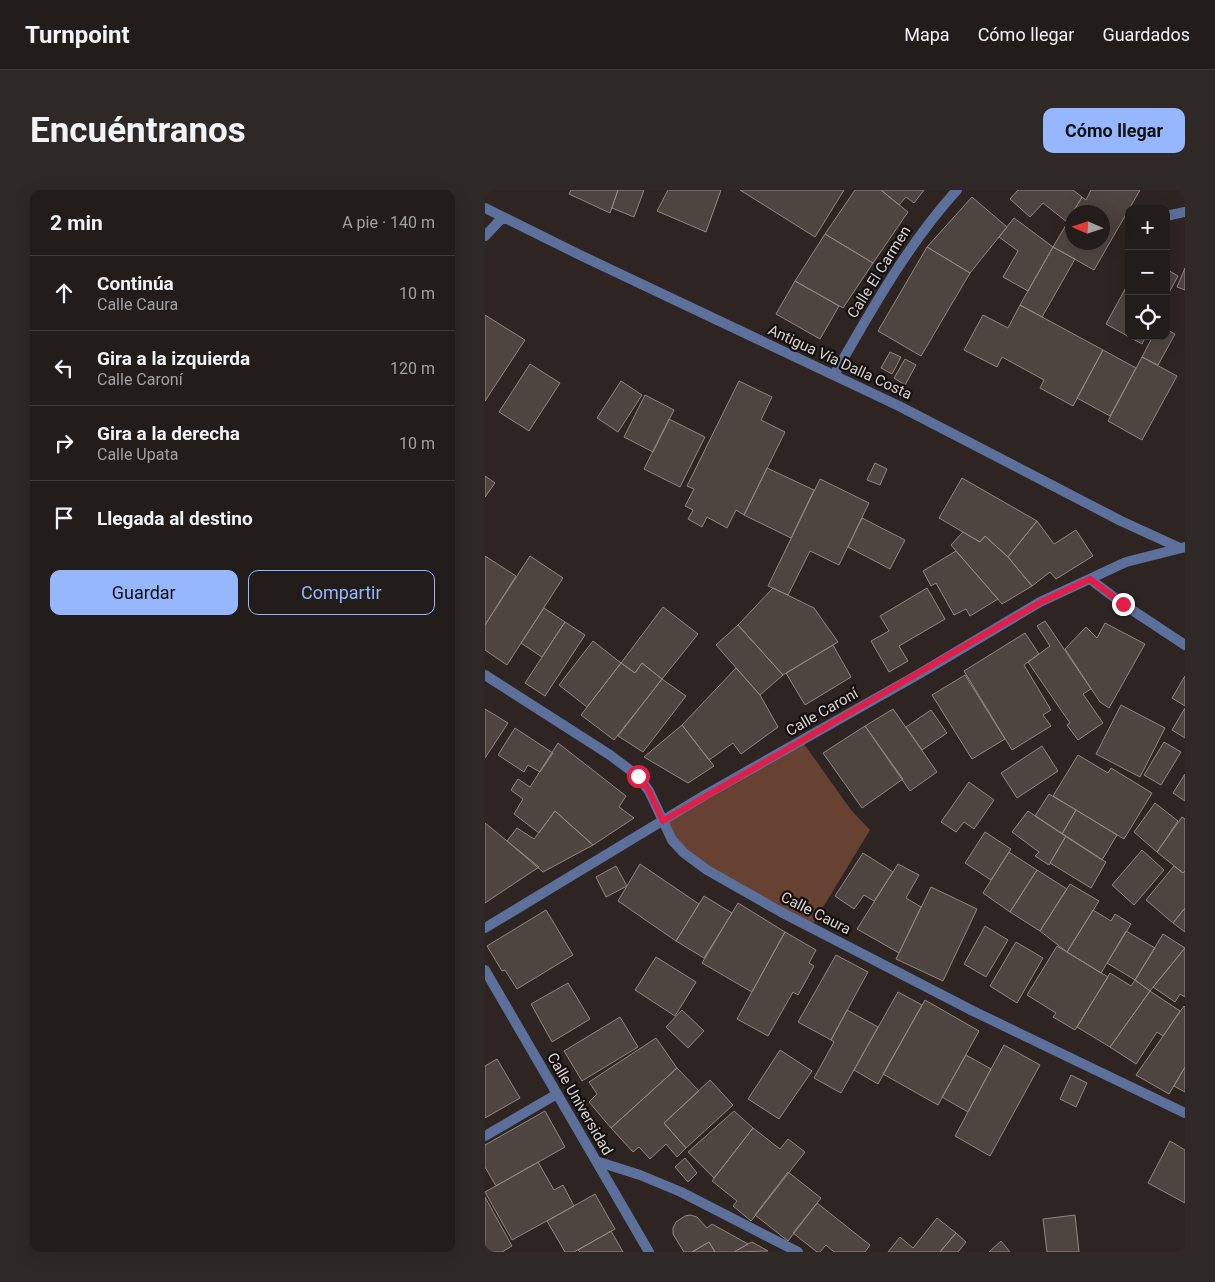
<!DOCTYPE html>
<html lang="es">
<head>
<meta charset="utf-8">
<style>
	body { margin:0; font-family:Roboto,sans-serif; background:#2e2927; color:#f1f3f6 }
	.controls { position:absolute; right:15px; top:15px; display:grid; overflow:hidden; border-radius:10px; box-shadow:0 5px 20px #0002 }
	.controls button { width:45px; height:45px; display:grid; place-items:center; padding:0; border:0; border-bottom:1px solid #3f3a39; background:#221c1a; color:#f1f3f6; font:25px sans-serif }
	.compass { position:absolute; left:580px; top:15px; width:45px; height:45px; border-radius:50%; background:#221c1a; box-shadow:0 5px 20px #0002; rotate:273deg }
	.stop { position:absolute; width:15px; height:15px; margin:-11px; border:4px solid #e11d48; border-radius:50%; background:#fff }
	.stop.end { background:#e11d48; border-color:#fff; box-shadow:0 1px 5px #0008 }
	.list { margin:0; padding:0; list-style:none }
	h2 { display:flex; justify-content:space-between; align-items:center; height:65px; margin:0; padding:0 20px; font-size:21px }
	h2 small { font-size:16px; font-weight:400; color:#a2a1a2 }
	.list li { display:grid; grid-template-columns:32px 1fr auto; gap:15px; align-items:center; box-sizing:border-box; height:75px; padding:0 20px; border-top:1px solid #3f3a39 }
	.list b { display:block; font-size:19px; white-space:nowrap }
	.list p { margin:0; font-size:16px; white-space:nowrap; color:#a2a1a2 }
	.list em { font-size:16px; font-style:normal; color:#a2a1a2 }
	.actions { display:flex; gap:10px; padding:15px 20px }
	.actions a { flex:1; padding:11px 0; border:1px solid #96b6fd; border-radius:10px; text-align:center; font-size:18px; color:#96b6fd }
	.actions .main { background:#96b6fd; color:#111 }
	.icon { flex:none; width:28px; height:28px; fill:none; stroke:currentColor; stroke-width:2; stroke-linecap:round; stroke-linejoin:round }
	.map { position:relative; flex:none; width:700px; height:1062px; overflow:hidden; border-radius:10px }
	header { display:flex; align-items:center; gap:30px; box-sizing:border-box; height:70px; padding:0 25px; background:#221c1a; border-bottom:1px solid #3f3a39 }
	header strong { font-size:24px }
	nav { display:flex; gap:28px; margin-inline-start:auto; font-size:18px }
	.intro { display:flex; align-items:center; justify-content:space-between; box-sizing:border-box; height:120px; padding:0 30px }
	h1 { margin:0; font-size:35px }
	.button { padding:12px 22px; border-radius:10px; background:#96b6fd; color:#111; font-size:18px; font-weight:700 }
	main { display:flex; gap:30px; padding:0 30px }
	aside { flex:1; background:#221c1a; border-radius:10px; box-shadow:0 5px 20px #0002 }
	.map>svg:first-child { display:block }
	.green { fill:#674131 }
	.building { fill:#4e4440; stroke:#928782 }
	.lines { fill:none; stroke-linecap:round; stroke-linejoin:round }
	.service { stroke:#5d709b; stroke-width:10 }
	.minor { stroke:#5d709b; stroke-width:10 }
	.route { stroke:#e11d48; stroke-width:6 }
	.labels { text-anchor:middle; stroke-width:4.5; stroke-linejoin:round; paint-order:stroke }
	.street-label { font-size:15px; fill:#dad3d1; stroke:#130f0e }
</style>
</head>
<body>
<header>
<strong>Turnpoint</strong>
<nav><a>Mapa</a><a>Cómo llegar</a><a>Guardados</a></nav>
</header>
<div class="intro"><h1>Encuéntranos</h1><a class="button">Cómo llegar</a></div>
<main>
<aside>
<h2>2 min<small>A pie · 140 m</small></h2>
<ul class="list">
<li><svg class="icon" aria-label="ahead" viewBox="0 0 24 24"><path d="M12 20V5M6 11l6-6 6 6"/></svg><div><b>Continúa</b><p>Calle Caura</p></div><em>10 m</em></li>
<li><svg class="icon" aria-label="left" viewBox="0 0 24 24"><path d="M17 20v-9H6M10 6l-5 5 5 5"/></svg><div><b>Gira a la izquierda</b><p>Calle Caroní</p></div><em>120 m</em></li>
<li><svg class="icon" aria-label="right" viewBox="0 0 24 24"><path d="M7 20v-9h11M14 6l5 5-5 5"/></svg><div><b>Gira a la derecha</b><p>Calle Upata</p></div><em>10 m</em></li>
<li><svg class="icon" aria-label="arrive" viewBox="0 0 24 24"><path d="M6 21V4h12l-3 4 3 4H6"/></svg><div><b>Llegada al destino</b></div></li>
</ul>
<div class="actions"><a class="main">Guardar</a><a>Compartir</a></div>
</aside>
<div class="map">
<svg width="700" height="1062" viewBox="0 0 700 1062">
	<rect width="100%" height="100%" fill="#2e2522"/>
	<path class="green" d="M 317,551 L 366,620 L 385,640 L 326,737 L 199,663 L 178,631 Z"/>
	<path class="building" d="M 86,0 L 133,0 L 125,23 L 84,4 Z
		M 133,0 L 159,0 L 149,27 L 127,18 Z
		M 183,0 L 236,0 L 221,42 L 172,21 Z
		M 255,0 L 359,0 L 330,47 Z
		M 370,0 L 396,0 L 423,22 L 388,73 L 340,44 Z
		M 396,0 L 439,0 L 429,13 L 421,7 L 414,15 Z
		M 533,0 L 588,0 L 597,7 L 582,32 L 558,13 L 545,27 L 525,9 Z
		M 606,0 L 655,0 L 609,80 L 568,57 L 588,23 L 588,52 L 618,52 L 618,22 L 588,22 L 597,7 L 601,10 Z
		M 487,7 L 522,37 L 485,83 L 442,57 Z
		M 529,28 L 568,57 L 543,101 L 518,87 L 533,61 L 514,47 Z
		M 340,44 L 388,73 L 358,118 L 310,91 Z
		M 442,57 L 485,83 L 436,166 L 393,141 Z
		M 568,57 L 590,69 L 557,127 L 535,115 Z
		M 700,78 L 700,100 L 692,97 Z
		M 681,79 L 693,86 L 681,108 Z
		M 310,91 L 354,116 L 335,149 L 291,124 Z
		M 644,92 L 644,146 L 661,146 L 657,154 L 621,134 Z
		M 535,115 L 618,160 L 588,216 L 555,198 L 559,190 L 517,167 L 512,177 L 479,160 L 498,125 L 523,138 Z
		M 0,125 L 40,150 L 0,211 Z
		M 681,139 L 690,144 L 673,175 L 657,167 L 668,146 L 681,146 Z
		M 618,160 L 651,178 L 625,226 L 592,208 Z
		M 405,162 L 416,167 L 407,184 L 396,178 Z
		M 657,167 L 692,186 L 657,250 L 623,231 Z
		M 420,169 L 431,175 L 420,195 L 409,188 Z
		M 45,174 L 75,193 L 44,241 L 14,222 Z
		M 136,191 L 157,205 L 133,242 L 112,228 Z
		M 254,191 L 287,207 L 276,230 L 300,242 L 259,325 L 251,320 L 242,338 L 222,327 L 217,337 L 203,329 L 208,320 L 200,316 L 209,299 L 202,296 Z
		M 160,205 L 189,220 L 168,262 L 139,247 Z
		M 184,229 L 220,247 L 195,297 L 159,279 Z
		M 390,273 L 402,279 L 395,295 L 382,290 Z
		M 282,278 L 329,300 L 306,348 L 259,325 Z
		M 0,286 L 10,293 L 0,307 Z
		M 477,288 L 552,331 L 523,367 L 500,346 L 495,352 L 454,328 Z
		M 335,289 L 384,313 L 354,375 L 325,361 L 303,405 L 283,396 Z
		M 377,328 L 420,350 L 405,379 L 363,357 Z
		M 552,331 L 569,354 L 591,340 L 608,366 L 571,389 L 565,382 L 547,396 L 523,367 Z
		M 478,342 L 495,352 L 500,346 L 523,367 L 547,396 L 517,414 L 466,355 Z
		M 471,361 L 513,409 L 485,426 L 481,419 L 469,425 L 451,393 L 446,396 L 438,381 Z
		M 0,366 L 31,386 L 0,435 Z
		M 45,366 L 78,388 L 22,475 L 0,460 L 0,435 Z
		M 288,398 L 329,418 L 353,452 L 298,485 L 253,435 Z
		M 442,398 L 460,429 L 414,456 L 423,471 L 404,482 L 386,451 L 404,441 L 395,426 Z
		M 178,417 L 213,444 L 177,489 L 157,473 L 150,483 L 136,473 Z
		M 59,418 L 80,432 L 57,467 L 36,453 Z
		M 560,431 L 606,499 L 598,504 L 618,533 L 593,550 L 582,535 L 585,533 L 543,472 L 565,456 L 552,436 Z
		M 80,432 L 100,445 L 60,506 L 40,493 Z
		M 620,433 L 660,454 L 624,518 L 615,512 L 580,459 L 601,437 L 612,448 Z
		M 253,435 L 298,485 L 275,505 L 231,455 Z
		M 540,443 L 554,464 L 539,475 L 566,520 L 558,525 L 566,536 L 527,560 L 479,481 Z
		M 108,451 L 136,473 L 102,517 L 74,495 Z
		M 348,455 L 366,487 L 320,515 L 301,483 Z
		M 136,473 L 150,483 L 157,473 L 177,489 L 129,550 L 96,525 Z
		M 251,478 L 275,505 L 293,537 L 256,564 L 248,553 L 224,570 L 197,535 Z
		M 480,485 L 520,549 L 487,569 L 447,505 Z
		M 700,486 L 700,516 L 687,508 Z
		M 177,489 L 201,506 L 158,562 L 133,546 Z
		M 636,515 L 680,538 L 655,587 L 611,564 Z
		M 700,518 L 700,548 L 687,540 Z
		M 0,519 L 23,533 L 0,568 Z
		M 408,519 L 452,582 L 425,601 L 380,536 Z
		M 446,520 L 462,543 L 437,560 L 421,537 Z
		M 197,535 L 229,576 L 203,593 L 159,567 Z
		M 380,536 L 418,589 L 377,618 L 338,563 Z
		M 30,538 L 68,563 L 55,582 L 43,575 L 39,582 L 13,565 Z
		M 679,552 L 696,562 L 676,595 L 659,585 Z
		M 73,553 L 141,606 L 134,617 L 149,628 L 108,655 L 70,621 L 54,643 L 29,624 L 38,609 L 26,600 L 33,589 L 45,597 Z
		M 557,556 L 573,581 L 532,608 L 516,583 Z
		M 593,565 L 623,583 L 626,578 L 667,603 L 639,649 L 568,606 Z
		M 700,584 L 700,611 L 688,603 Z
		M 484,592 L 509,610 L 489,639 L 479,632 L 471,642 L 456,632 Z
		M 564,604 L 591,620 L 577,644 L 550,626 Z
		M 670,613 L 693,631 L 672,662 L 649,642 Z
		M 591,620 L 632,645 L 617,670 L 577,644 Z
		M 70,621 L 108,655 L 58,682 L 22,651 L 32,638 L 49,649 Z
		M 543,621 L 581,646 L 564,675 L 550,666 L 554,662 L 527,642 Z
		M 697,627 L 700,629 L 700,681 L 698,683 L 672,662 Z
		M 0,633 L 54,677 L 0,713 Z
		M 500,642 L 526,659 L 506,690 L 480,673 Z
		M 581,646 L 621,672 L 606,698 L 565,673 Z
		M 657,660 L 679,680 L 649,715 L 627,695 Z
		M 524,662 L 552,680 L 525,722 L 498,703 Z
		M 378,663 L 408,682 L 389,711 L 379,705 L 369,719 L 350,706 Z
		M 155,674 L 214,714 L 191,751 L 133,711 Z
		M 413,674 L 434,685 L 421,708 L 436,717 L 414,763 L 372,739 Z
		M 131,676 L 142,696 L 121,707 L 111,687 Z
		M 689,676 L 698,683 L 700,681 L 700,718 L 688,733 L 661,710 Z
		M 552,680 L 582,699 L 555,741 L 525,722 Z
		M 585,694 L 614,711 L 582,762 L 555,741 Z
		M 446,697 L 492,719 L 458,791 L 411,769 Z
		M 219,706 L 247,723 L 219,768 L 191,751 Z
		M 253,713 L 300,742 L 267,802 L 217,773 Z
		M 700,718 L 700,742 L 688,733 Z
		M 61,720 L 88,765 L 32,799 L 20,780 L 17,781 L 2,756 Z
		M 608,720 L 626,731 L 630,724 L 646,734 L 616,783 L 582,762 Z
		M 500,736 L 523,750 L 501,787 L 479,774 Z
		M 641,741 L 670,758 L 650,790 L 622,773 Z
		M 300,742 L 331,760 L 324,773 L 329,776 L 313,805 L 308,802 L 283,846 L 252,829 Z
		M 678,744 L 700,758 L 665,801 L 650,790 Z
		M 531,752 L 558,768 L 532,813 L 505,796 Z
		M 572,756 L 623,787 L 590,840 L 568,827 L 571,823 L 542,805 Z
		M 700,758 L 700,807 L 695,804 L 690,812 L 668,797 Z
		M 351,765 L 383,782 L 346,850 L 313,832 Z
		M 171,767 L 211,792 L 190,826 L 150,800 Z
		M 625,783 L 646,796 L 650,790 L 665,801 L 625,857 L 592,837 Z
		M 83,793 L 105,829 L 67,852 L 46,814 Z
		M 665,801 L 695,821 L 678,846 L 672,842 L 651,874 L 625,857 Z
		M 413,802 L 437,815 L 393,894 L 369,880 Z
		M 440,810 L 494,841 L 453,915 L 398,884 Z
		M 699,816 L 700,817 L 700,877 L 684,904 L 651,885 Z
		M 197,820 L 219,841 L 203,858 L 181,837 Z
		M 362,820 L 393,837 L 356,903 L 329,888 L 349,852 L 346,850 Z
		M 135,827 L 153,857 L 97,891 L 79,861 Z
		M 171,848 L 192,878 L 126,938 L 104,912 L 112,904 L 104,892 Z
		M 519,855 L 555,875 L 505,966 L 470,946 Z
		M 295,860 L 327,881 L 294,929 L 263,909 Z
		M 481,865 L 506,879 L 483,922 L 457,907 Z
		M 12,869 L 35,908 L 0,928 L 0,876 Z
		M 700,877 L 700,902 L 689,896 Z
		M 192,878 L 214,901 L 179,933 L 201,958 L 192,967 L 181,954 L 165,969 L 154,957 L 148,962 L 126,938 Z
		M 586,885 L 602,893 L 591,917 L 575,909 Z
		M 225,890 L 248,915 L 201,958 L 179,933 Z
		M 60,921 L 80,957 L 11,996 L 0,977 L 0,955 Z
		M 249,921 L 268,938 L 229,988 L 203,962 Z
		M 268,938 L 295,959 L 303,949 L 320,962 L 266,1031 L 248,1016 L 252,1011 L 227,991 Z
		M 685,951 L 700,960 L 700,1013 L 663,993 Z
		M 200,968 L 212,983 L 203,992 L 190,977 Z
		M 53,972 L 69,1000 L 78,995 L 89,1016 L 27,1050 L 0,1002 Z
		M 303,982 L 336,1008 L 303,1051 L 270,1025 Z
		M 110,1004 L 130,1039 L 89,1062 L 80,1062 L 62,1031 Z
		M 0,1007 L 27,1056 L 17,1062 L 0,1062 Z
		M 332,1013 L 385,1055 L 380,1062 L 349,1062 L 341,1055 L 335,1062 L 332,1062 L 308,1043 Z
		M 205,1025 L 212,1027 L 222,1038 L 227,1034 L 263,1054 L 249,1062 L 230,1062 L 224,1052 L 207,1062 L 199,1062 L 188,1044 L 188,1038 L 191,1032 L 200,1026 Z
		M 590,1025 L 594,1062 L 562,1062 L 558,1029 Z
		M 452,1028 L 471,1043 L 455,1062 L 403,1062 L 415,1047 L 428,1058 Z
		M 126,1041 L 138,1062 L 95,1062 L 93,1060 Z
		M 471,1043 L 481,1052 L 473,1062 L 455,1062 Z
		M 516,1051 L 525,1062 L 504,1062 Z
		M 224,1052 L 230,1062 L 207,1062 Z
		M 267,1052 L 283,1061 L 249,1062 L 263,1054 Z"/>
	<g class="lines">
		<path class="service" d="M 681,26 L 700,22"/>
		<path class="minor" d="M 0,18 L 97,66 L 414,216 L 636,331 L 695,358
			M 0,46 L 18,27
			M 349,185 C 386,121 422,55 472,0
			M 605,389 L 638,414 L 700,455
			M 0,485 L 125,565 L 153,586 L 164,601 L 187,650 L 199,663 L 222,680 L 296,722 L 488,821 L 700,923
			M 0,738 L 220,605 L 434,484 L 555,412 L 641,372 L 700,357
			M 0,780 L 164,1062
			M 0,946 L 72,904
			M 111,971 L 155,985 L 196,1002 L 313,1062"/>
	</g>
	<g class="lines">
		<path class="route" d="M 153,586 L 164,601 L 178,631 L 556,412 L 605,389 L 638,414"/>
	</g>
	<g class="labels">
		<g class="street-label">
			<text transform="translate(394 82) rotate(-58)" y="5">Calle El Carmen</text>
			<text transform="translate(355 172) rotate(25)" y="5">Antigua Vía Dalla Costa</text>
			<text transform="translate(337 522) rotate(-30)" y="5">Calle Caroní</text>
			<text transform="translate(331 723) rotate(27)" y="5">Calle Caura</text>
			<text transform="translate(95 914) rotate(60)" y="5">Calle Universidad</text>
		</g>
	</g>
</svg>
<div class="controls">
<button>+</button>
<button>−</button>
<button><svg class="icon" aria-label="locate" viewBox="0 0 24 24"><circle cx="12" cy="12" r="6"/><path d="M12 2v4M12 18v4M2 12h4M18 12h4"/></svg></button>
</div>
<svg class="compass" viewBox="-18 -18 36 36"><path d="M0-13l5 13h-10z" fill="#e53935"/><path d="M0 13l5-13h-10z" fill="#a2a1a2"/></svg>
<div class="stop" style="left:153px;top:586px"></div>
<div class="stop end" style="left:638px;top:414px"></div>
</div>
</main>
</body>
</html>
